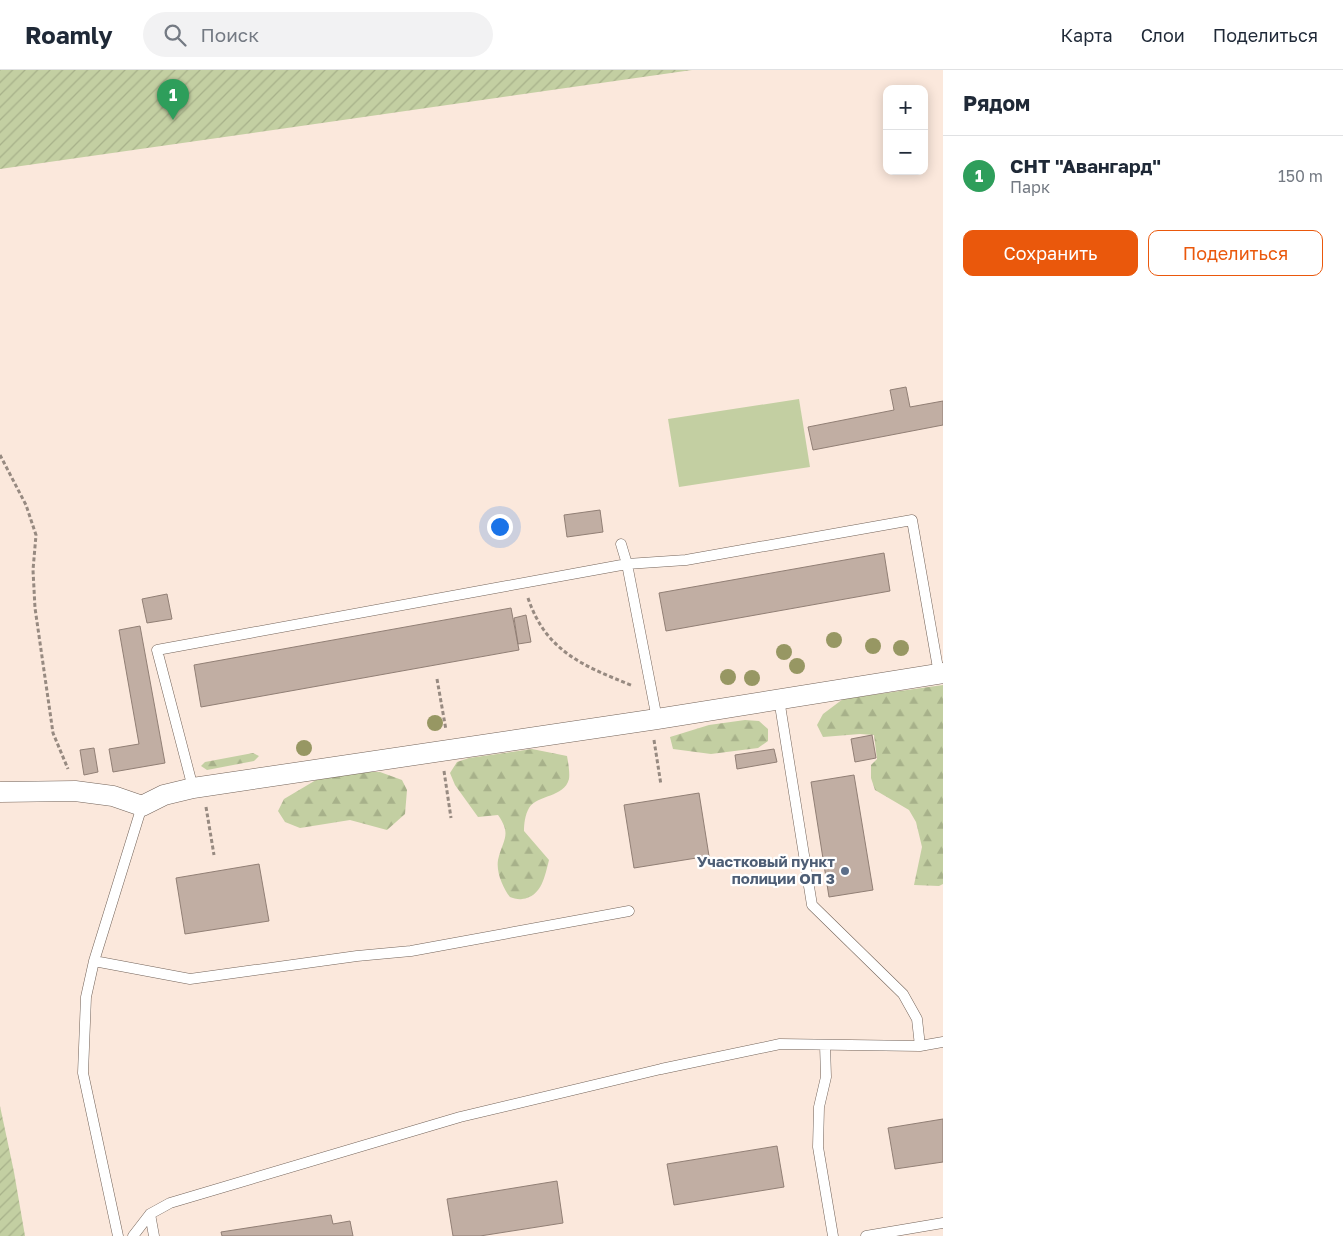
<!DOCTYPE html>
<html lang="ru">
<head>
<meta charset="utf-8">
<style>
	body { margin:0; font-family:"Golos Text",sans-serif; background:#f2f2f3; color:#1f2937 }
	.controls { position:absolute; right:15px; top:15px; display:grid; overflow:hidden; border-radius:10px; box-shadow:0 2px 12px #0003 }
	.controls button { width:45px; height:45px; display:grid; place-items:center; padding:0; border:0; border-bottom:1px solid #e0e1e3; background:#fff; color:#1f2937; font:25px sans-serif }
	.you { position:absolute; left:499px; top:456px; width:18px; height:18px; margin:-12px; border:4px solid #fff; border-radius:50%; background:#1a73e8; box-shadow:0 0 0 8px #1a73e833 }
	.badge { display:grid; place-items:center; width:32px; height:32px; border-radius:50%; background:#ea580c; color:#fff; font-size:16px; font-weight:700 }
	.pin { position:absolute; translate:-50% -41px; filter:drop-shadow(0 1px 2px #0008) }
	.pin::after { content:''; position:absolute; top:26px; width:18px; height:15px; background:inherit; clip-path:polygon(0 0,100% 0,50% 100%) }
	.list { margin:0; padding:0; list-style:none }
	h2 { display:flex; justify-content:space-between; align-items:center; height:65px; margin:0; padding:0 20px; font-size:21px }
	h2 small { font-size:16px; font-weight:400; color:#747a83 }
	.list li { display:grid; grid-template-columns:32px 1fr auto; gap:15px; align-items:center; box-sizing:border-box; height:80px; padding:0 20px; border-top:1px solid #e0e1e3 }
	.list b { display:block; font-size:19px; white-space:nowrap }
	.list p { margin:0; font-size:16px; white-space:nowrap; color:#747a83 }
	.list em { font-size:16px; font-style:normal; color:#747a83 }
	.actions { display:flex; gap:10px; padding:15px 20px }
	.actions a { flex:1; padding:11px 0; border:1px solid #ea580c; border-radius:10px; text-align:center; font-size:18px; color:#ea580c }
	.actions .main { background:#ea580c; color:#fff }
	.icon { flex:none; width:28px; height:28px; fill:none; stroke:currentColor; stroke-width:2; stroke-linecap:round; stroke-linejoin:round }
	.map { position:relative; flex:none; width:943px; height:1166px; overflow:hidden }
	header { display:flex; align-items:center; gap:30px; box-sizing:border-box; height:70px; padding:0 25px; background:#fff; border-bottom:1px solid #e0e1e3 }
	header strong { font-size:24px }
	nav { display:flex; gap:28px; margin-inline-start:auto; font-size:18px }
	.search { width:350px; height:45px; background:#f2f2f3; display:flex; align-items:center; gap:12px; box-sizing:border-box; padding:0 18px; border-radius:28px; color:#747a83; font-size:19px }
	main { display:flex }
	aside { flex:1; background:#fff }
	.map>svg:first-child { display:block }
	.forest { fill:url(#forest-firs) }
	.garden { fill:url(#garden-furrows) }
	.pitch { fill:#c3cfa2 }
	.building { fill:#c1aea3; stroke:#917f75 }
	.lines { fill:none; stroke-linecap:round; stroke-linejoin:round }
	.service-casing { stroke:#736359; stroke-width:11 }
	.minor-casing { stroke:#736359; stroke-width:21 }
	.path { stroke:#978a81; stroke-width:3; stroke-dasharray:4 2.5; stroke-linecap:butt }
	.service { stroke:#fff; stroke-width:10 }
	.minor { stroke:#fff; stroke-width:20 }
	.tree { fill:#979763 }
	.service-dot { fill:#5c6f8a; stroke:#fff; stroke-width:2 }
	.labels { text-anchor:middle; stroke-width:4.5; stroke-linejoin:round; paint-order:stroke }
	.service-label { font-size:15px; font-weight:bold; fill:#4e5e75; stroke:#fff; text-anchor:end }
</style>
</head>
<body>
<header>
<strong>Roamly</strong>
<div class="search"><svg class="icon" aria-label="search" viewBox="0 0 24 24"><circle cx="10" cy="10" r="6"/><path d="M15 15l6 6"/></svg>Поиск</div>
<nav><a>Карта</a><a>Слои</a><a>Поделиться</a></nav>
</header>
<main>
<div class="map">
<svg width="943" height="1166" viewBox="0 0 943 1166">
	<defs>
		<pattern id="forest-firs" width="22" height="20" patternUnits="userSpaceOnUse" patternTransform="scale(1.25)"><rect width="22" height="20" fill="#c3cfa2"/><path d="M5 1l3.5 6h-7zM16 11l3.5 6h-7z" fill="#a7b18a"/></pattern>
		<pattern id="garden-furrows" width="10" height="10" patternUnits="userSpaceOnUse" patternTransform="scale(1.25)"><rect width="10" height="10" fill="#c3cfa2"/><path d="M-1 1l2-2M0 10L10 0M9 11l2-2" fill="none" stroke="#a7b18a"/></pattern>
	</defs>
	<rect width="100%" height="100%" fill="#fbe8dc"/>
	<path class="forest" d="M 943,615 L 943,814 L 939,816 L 914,815 L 922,777 L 916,752 L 909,740 L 875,720 L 871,708 L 871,695 L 877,689 L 874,665 L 860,664 L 823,667 L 817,655 L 823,644 L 843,629 Z
		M 745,650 L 759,651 L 768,659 L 768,671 L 758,678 L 711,684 L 673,679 L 670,667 L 709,655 Z
		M 532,679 L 567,686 C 568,692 570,702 569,709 C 564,728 538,724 529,738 C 525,745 524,754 524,761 L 549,790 C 545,805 542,827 522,829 C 519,830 513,828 510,827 C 503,818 496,802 498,790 C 503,769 512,765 498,745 L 478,747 L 455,715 L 450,703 L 457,692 L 469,688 Z
		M 253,683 L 259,686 L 254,691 L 207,700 L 201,696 L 205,692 Z
		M 354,702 L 380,702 L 402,710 L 407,720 L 405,744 L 387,760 L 350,750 L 300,758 L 285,752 L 278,741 L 284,729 L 316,710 Z"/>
	<path class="garden" d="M 0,0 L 692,0 L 0,99 Z
		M 0,1036 L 14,1102 L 25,1166 L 0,1166 Z"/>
	<path class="pitch" d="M 799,329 L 810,397 L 679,417 L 668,349 Z"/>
	<path class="building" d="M 906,317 L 910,337 L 943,331 L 943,355 L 813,380 L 808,357 L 894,340 L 890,320 Z
		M 600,440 L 603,462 L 567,467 L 564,445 Z
		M 884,483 L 890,521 L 666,561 L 659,523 Z
		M 167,524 L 172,549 L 147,553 L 142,529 Z
		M 511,538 L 519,580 L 201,637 L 194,595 Z
		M 526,545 L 531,572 L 518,574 L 514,548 Z
		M 140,556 L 165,693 L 113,702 L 109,679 L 139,674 L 119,560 Z
		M 872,665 L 876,688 L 855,692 L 851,669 Z
		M 94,678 L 98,702 L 84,705 L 80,680 Z
		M 774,679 L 777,692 L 737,699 L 735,685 Z
		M 854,705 L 873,820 L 829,827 L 811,712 Z
		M 699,723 L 709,786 L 634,798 L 624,735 Z
		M 259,794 L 269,851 L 185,864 L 176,808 Z
		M 943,1049 L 943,1092 L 895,1099 L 888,1058 Z
		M 777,1076 L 784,1117 L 674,1135 L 667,1094 Z
		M 557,1111 L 563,1153 L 480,1166 L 453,1166 L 447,1129 Z
		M 331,1145 L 333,1154 L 350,1151 L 353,1166 L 222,1166 L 221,1162 Z"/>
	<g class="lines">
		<g class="service-casing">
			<path id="service" d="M 621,474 L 627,494 L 657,649
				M 779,629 L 812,835 L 903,924 L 917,949 L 920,976
				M 193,718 L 157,580 L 627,494 L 686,490 L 912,450 L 939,604
				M 94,891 L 190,909 L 357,886 L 411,881 L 629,841
				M 825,975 L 826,1007 L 819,1037 L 818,1077 L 833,1166
				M 150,1144 L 154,1166
				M 118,1166 L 83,1003 L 86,927 L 94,891 L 142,736
				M 133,1166 L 150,1144 L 170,1133 L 460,1047 L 661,999 L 780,974 L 920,976 L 943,972
				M 866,1166 L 943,1153"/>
		</g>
		<g class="minor-casing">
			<path id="minor" d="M 0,722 L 75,721 L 113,726 L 142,736 L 164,725 L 193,718 L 657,649 L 943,603"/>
		</g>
		<path class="path" d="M 0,385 L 26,435 L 36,465 L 33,500 L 35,538 L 53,663 L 68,699
			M 528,528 C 546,582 584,596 633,616
			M 437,609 L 446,660
			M 654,670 L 661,715
			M 444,701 L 451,748
			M 206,737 L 214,785"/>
		<use href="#service" class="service"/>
		<use href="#minor" class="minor"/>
	</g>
	<g class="tree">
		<circle cx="834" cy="570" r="8"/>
		<circle cx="873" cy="576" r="8"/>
		<circle cx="901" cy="578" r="8"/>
		<circle cx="784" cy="582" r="8"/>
		<circle cx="797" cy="596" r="8"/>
		<circle cx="728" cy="607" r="8"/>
		<circle cx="752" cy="608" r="8"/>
		<circle cx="435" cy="653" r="8"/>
		<circle cx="304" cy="678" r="8"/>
	</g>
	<circle class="service-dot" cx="845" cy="801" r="5"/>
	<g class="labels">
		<g class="service-label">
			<text x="835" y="797">Участковый пункт<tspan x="835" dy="17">полиции ОП 3</tspan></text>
		</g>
	</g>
</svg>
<div class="controls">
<button>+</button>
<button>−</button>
</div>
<div class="you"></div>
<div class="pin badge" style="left:173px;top:50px;background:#2e9e5b">1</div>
</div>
<aside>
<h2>Рядом<small></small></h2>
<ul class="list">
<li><span class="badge" style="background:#2e9e5b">1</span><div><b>СНТ &quot;Авангард&quot;</b><p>Парк</p></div><em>150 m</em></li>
</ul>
<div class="actions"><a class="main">Сохранить</a><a>Поделиться</a></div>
</aside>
</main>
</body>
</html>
